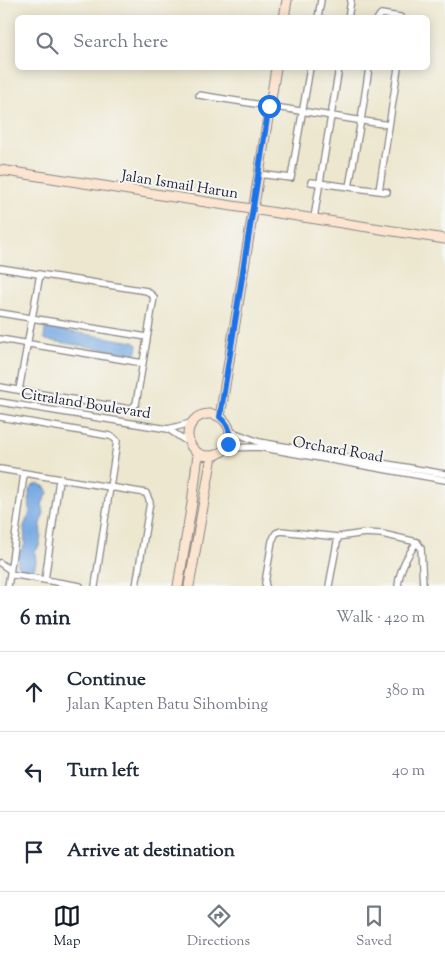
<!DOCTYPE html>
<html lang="en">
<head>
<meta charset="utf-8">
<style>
	body { margin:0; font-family:"Sorts Mill Goudy",serif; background:#f6f6f7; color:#1f2937 }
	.stop { position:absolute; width:15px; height:15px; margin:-11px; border:4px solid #1a73e8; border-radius:50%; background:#fff }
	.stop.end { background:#1a73e8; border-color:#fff; box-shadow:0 1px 5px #0008 }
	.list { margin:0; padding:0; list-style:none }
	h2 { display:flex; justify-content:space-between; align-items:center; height:65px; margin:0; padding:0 20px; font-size:21px }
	h2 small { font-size:16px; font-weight:400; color:#747a83 }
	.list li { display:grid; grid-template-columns:32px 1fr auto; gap:15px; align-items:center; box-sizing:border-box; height:80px; padding:0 20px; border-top:1px solid #e0e1e3 }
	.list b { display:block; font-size:19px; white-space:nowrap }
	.list p { margin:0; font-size:16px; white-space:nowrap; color:#747a83 }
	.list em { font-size:16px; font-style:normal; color:#747a83 }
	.icon { flex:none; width:28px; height:28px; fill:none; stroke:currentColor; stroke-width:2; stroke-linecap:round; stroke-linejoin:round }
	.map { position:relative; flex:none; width:445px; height:586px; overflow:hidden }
	.search { position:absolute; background:#fff; box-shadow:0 2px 12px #0003; left:15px; right:15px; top:15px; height:55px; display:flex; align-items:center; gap:12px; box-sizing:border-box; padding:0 18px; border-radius:8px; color:#747a83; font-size:19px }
	.sheet { height:305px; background:#fff }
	nav { display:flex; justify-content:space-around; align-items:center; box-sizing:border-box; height:70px; border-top:1px solid #e0e1e3; background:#fff; font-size:14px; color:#747a83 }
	nav a { display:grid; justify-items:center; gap:2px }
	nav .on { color:#111827 }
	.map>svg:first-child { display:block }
	.water { fill:#77a9e3; stroke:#4c668f }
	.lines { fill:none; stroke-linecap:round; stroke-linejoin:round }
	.street-casing { stroke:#888485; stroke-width:8 }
	.secondary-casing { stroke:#888485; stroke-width:11 }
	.street { stroke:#fff; stroke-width:5.5 }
	.secondary { stroke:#fce5d0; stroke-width:9 }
	.route { stroke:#1a73e8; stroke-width:6 }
	.labels { text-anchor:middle; stroke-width:4; stroke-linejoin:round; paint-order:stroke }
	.street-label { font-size:15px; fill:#22223b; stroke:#f6f6f2 }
</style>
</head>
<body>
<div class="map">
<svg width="445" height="586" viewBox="0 0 445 586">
	<rect width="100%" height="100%" fill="#f6f6f2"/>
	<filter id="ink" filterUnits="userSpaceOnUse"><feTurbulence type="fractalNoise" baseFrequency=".02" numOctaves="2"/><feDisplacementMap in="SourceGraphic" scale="10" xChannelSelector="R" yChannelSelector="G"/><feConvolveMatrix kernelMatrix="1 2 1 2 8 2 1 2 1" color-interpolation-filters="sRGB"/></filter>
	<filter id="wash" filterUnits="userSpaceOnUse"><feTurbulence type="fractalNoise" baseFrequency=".0096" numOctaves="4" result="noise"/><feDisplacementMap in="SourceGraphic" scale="20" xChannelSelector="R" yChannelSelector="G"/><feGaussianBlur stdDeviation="1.12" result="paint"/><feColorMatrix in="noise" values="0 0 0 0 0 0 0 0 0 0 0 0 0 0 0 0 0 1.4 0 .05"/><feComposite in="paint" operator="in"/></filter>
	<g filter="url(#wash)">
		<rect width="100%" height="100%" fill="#ede7cf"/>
		<path class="water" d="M 48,328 L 134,342 L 138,345 L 137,352 L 133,354 L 46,340 L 44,338 L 45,330 Z
			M 39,484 L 45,487 L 48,493 L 42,504 L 44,513 L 40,523 L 41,536 L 39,546 L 35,552 L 36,562 L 34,569 L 25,571 L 18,566 L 17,557 L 25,544 L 24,526 L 30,512 L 29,490 L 34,485 Z"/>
	</g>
	<g filter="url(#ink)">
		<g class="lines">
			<g class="street-casing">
				<path id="street" d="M 318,18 L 321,0
					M 348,18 L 351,0
					M 378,18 L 381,14 L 400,17
					M 199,95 L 389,125
					M 258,174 L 291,178 L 310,68
					M 311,182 L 387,192
					M 349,187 L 361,120 L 369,68
					M 379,191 L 398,68
					M 314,218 L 339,68
					M 0,268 L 147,291 L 154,297 L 136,404 L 130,409 L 0,387
					M 0,313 L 147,337
					M 0,339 L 143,363
					M 19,390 L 40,274
					M 0,402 L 168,429 L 191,423
					M 0,417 L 110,436 L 114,438 L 117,441 L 95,586
					M 168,429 L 189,443
					M 230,431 L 259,442 L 445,474
					M 226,448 L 258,447 L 445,480
					M 0,469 L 146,493 L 150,502 L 136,586
					M 24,474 L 10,574 L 80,586
					M 0,563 L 10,570
					M 45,580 L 59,480
					M 8,586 L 10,574
					M 266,586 L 265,583 L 272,541 L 276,533 L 281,531 L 338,537 L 365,533 L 382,534 L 417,542 L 421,548 L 423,586
					M 329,586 L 338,537
					M 398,586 C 400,568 407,556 417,542"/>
			</g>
			<g class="secondary-casing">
				<path id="secondary" d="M 284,18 L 287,0
					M 0,170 L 445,239
					M188 435a21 21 0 1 1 42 0a21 21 0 1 1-42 0Z
					M 220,417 L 276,68
					M 178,586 L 192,503 L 198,454
					M 189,586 L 212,456"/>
			</g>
			<use href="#street" class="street"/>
			<use href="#secondary" class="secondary"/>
		</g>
	</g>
	<g class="lines" filter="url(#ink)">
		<path class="route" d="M 228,444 C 232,433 229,424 220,417 L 269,106"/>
	</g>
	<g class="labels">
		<g class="street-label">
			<text transform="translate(180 184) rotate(9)" y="5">Jalan Ismail Harun</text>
			<text transform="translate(86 403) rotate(9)" y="5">Citraland Boulevard</text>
			<text transform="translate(338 449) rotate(10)" y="5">Orchard Road</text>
		</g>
	</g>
</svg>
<div class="stop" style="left:269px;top:106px"></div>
<div class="stop end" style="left:228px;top:444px"></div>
<div class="search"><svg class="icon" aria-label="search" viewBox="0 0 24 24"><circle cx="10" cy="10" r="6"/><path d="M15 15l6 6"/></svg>Search here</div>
</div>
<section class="sheet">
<h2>6 min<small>Walk · 420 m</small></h2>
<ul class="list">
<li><svg class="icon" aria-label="ahead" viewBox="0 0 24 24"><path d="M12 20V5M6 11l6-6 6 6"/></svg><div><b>Continue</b><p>Jalan Kapten Batu Sihombing</p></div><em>380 m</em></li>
<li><svg class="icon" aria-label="left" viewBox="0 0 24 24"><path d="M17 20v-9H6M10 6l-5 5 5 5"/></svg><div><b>Turn left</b></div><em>40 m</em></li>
<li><svg class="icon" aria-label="arrive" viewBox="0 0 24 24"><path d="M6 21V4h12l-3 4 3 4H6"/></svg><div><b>Arrive at destination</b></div></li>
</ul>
</section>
<nav>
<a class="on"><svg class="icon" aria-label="map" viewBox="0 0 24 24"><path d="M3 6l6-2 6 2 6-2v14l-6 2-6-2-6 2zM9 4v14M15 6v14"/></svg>Map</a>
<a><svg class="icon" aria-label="directions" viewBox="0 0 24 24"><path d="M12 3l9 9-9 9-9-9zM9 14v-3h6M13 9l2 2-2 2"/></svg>Directions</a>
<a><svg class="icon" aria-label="saved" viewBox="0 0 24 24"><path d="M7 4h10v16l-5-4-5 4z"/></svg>Saved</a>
</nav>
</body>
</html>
